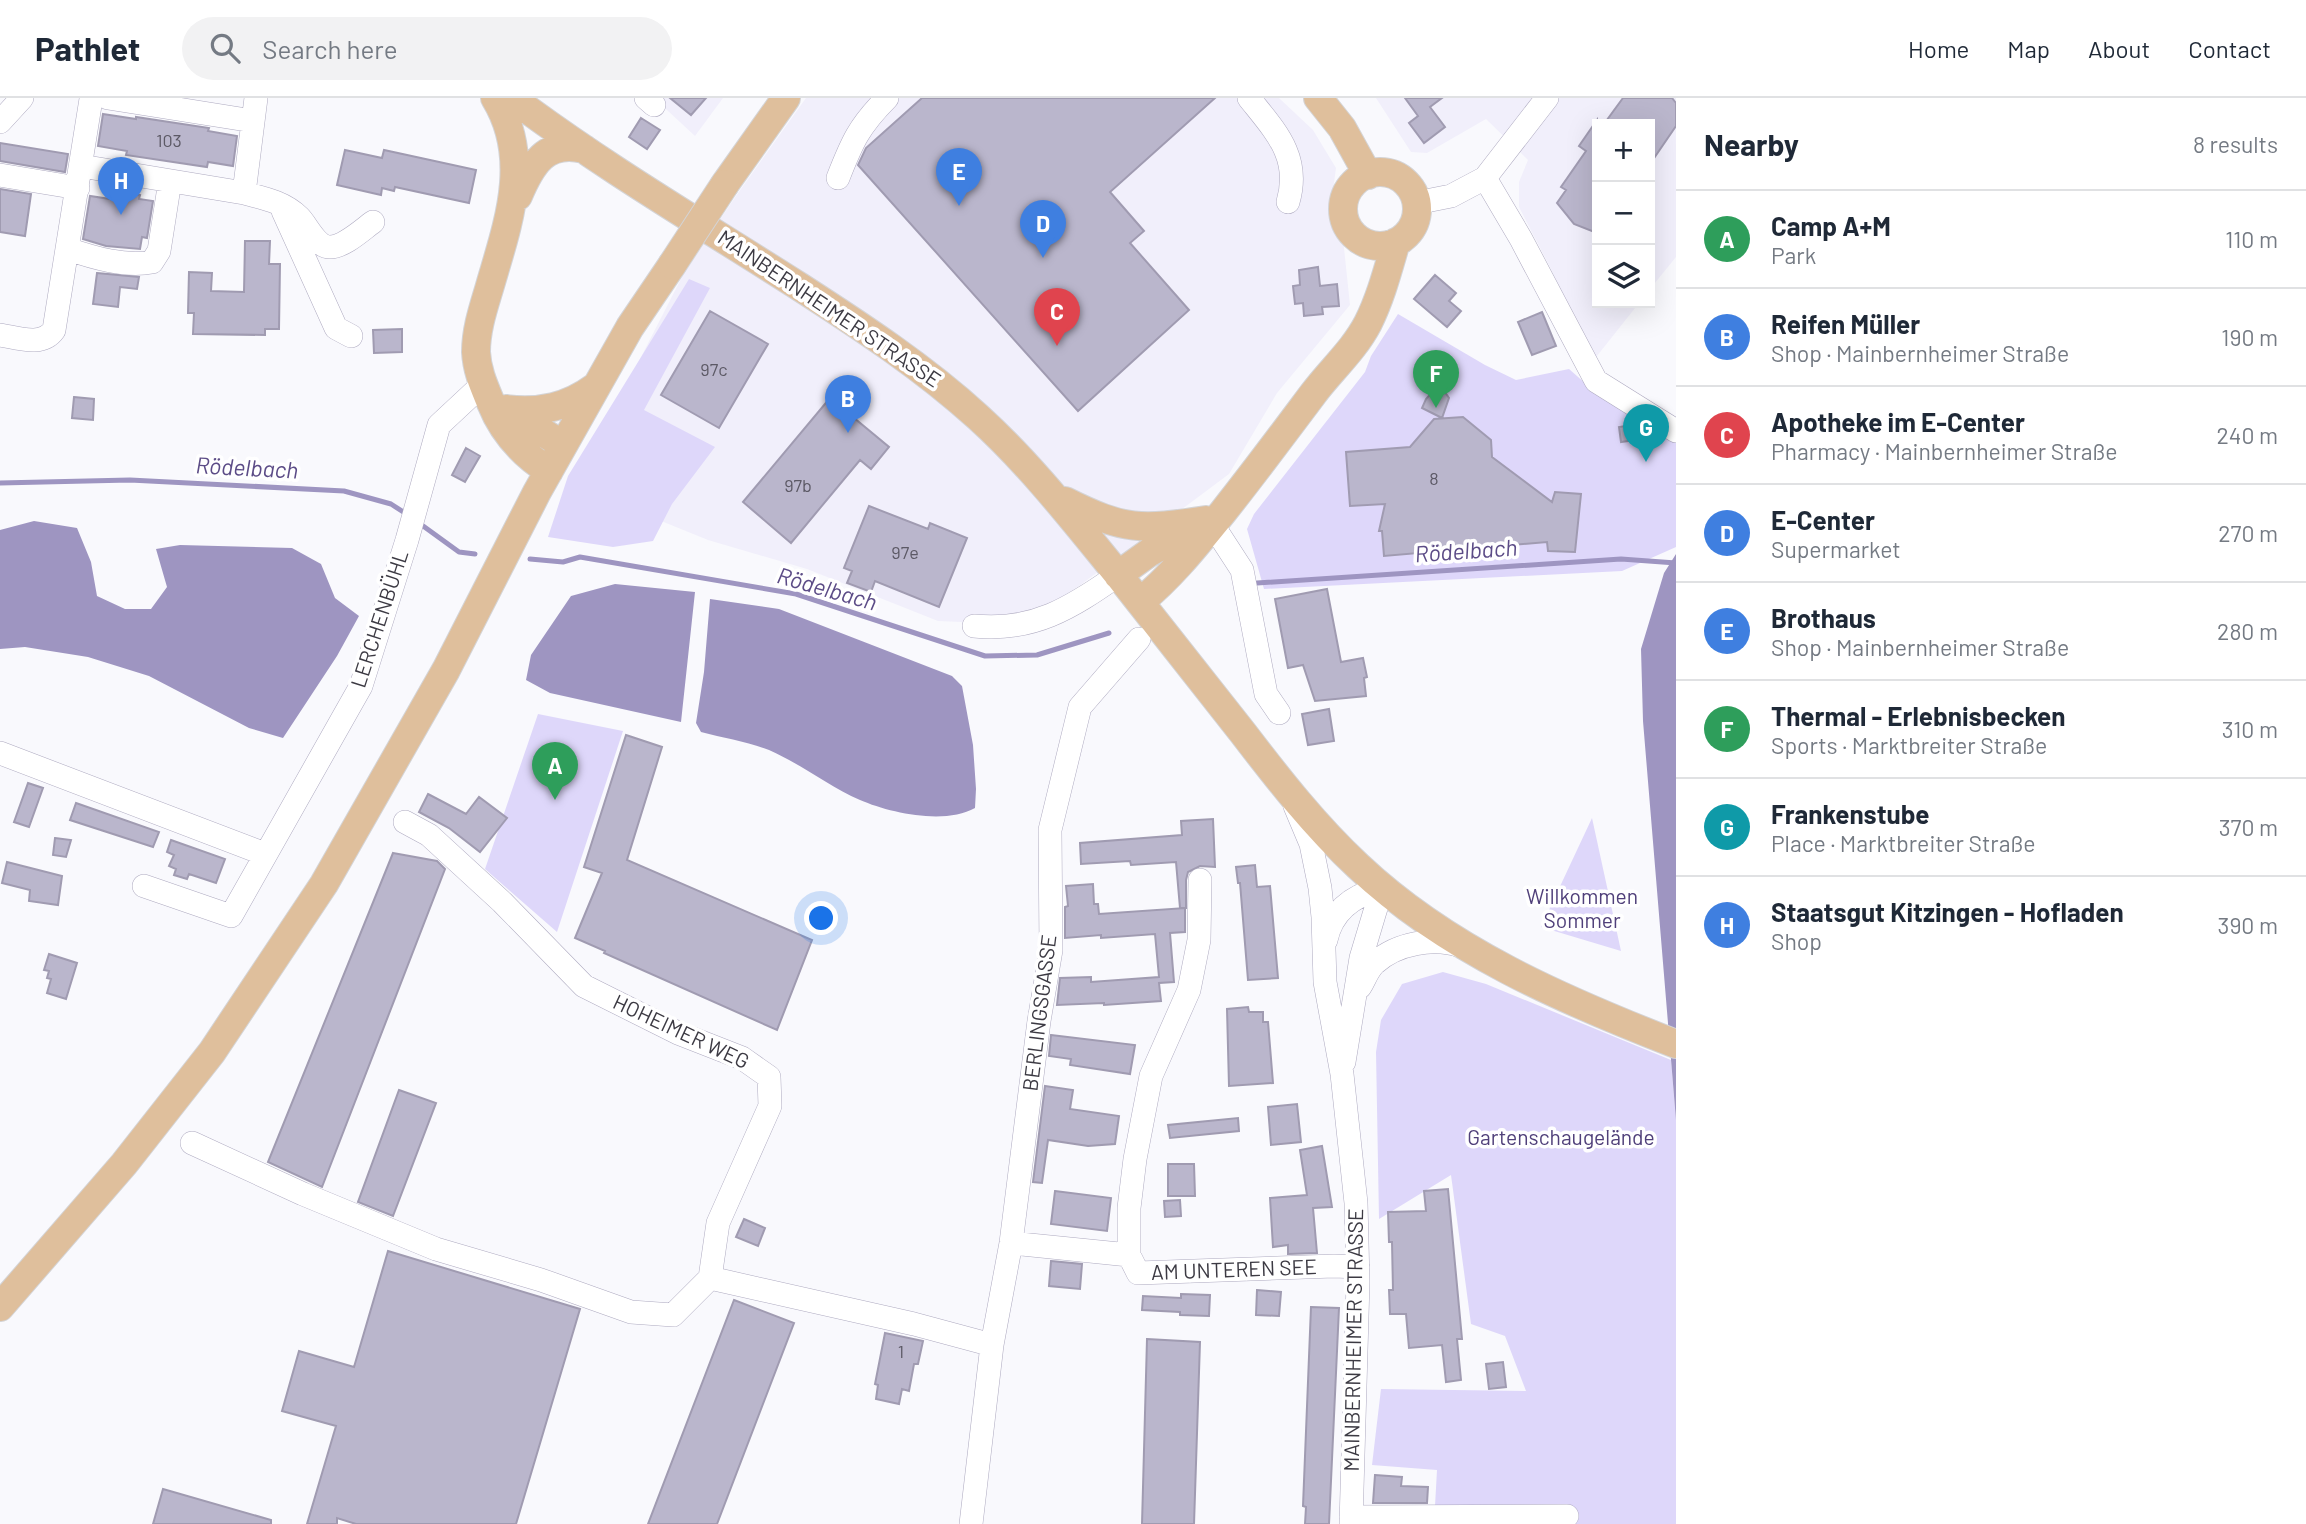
<!DOCTYPE html>
<html lang="en">
<head>
<meta charset="utf-8">
<style>
	body { margin:0; font-family:Barlow,sans-serif; background:#f2f2f3; color:#1f2937 }
	.controls { position:absolute; right:21px; top:21px; display:grid; overflow:hidden; border-radius:0px; box-shadow:0 7px 28px #0002 }
	.controls button { width:63px; height:63px; display:grid; place-items:center; padding:0; border:0; border-bottom:2px solid #e0e1e3; background:#fff; color:#1f2937; font:35px sans-serif }
	.you { position:absolute; left:822px; top:821px; width:24px; height:24px; margin:-18px; border:5px solid #fff; border-radius:50%; background:#1a73e8; box-shadow:0 0 0 10px #1a73e833 }
	.badge { display:grid; place-items:center; width:46px; height:46px; border-radius:50%; background:#d93025; color:#fff; font-size:23px; font-weight:700 }
	.pin { position:absolute; translate:-50% -58px; filter:drop-shadow(0 2px 4px #0008) }
	.pin::after { content:''; position:absolute; top:37px; width:24px; height:21px; background:inherit; clip-path:polygon(0 0,100% 0,50% 100%) }
	.list { margin:0; padding:0; list-style:none }
	h2 { display:flex; justify-content:space-between; align-items:center; height:91px; margin:0; padding:0 28px; font-size:30px }
	h2 small { font-size:23px; font-weight:400; color:#747a83 }
	.list li { display:grid; grid-template-columns:46px 1fr auto; gap:21px; align-items:center; box-sizing:border-box; height:98px; padding:0 28px; border-top:2px solid #e0e1e3 }
	.list b { display:block; font-size:26px; white-space:nowrap }
	.list p { margin:0; font-size:23px; white-space:nowrap; color:#747a83 }
	.list em { font-size:23px; font-style:normal; color:#747a83 }
	.icon { flex:none; width:38px; height:38px; fill:none; stroke:currentColor; stroke-width:2; stroke-linecap:round; stroke-linejoin:round }
	.map { position:relative; flex:none; width:1676px; height:1426px; overflow:hidden }
	header { display:flex; align-items:center; gap:42px; box-sizing:border-box; height:98px; padding:0 35px; background:#fff; border-bottom:2px solid #e0e1e3 }
	header strong { font-size:33px }
	nav { display:flex; gap:38px; margin-inline-start:auto; font-size:24px }
	.search { width:490px; height:63px; background:#f2f2f3; display:flex; align-items:center; gap:18px; box-sizing:border-box; padding:0 24px; border-radius:38px; color:#747a83; font-size:26px }
	main { display:flex }
	aside { flex:1; background:#fff }
	.map>svg:first-child { display:block }
	.built { fill:#f1effb }
	.green { fill:#ded7fa }
	.water { fill:#9e95c1 }
	.lines { fill:none; stroke-linecap:round; stroke-linejoin:round }
	.stream { stroke:#9e95c1; stroke-width:5 }
	.building { fill:#bab6cc; stroke:#a09bb1; stroke-width:2 }
	.minor-casing { stroke:#aeaac0; stroke-width:24 }
	.major-casing { stroke:#d4d4d6; stroke-width:30 }
	.minor { stroke:#fff; stroke-width:23 }
	.major { stroke:#dfbf9c; stroke-width:28 }
	.major-bridge-casing { stroke:#d4d4d6; stroke-width:30; stroke-linecap:butt }
	.major-bridge { stroke:#dfbf9c; stroke-width:28 }
	.labels { text-anchor:middle; stroke-width:7; stroke-linejoin:round; paint-order:stroke }
	.number-label { font-size:18px; fill:#5c5965 }
	.street-label { font-size:21px; fill:#3c3a43; stroke:#fff }
	.park-label { font-size:21px; fill:#50407a; stroke:#fff }
	.water-label { font-size:23px; font-style:italic; fill:#5c4c87; stroke:#fff }
</style>
</head>
<body>
<header>
<strong>Pathlet</strong>
<div class="search"><svg class="icon" aria-label="search" viewBox="0 0 24 24"><circle cx="10" cy="10" r="6"/><path d="M15 15l6 6"/></svg>Search here</div>
<nav><a>Home</a><a>Map</a><a>About</a><a>Contact</a></nav>
</header>
<main>
<div class="map">
<svg width="1676" height="1426" viewBox="0 0 1676 1426">
	<rect width="100%" height="100%" fill="#f9f9fd"/>
	<path class="built" d="M 654,0 L 723,0 L 695,38 Z
		M 806,0 L 1279,0 L 1313,32 L 1336,70 L 1332,99 L 1342,131 L 1350,207 L 1277,295 L 1229,376 L 1079,488 L 1051,506 L 985,525 L 938,523 L 807,471 L 708,442 L 575,388 L 684,175 L 738,95 Z
		M 1376,0 L 1676,0 L 1676,159 L 1650,191 L 1650,26 L 1597,26 L 1597,205 L 1639,205 L 1593,263 L 1551,171 L 1519,109 L 1519,84 L 1528,62 L 1486,21 L 1427,55 L 1411,54 Z"/>
	<path class="green" d="M 689,181 L 710,190 L 644,312 L 715,349 L 672,406 L 653,443 L 613,449 L 548,439 L 568,378 Z
		M 1398,216 L 1485,267 L 1516,282 L 1569,271 L 1602,300 L 1676,341 L 1676,449 L 1622,473 L 1264,491 L 1247,431 L 1254,416 L 1365,274 L 1371,258 Z
		M 538,616 L 623,633 L 557,834 L 485,771 Z
		M 1592,720 L 1621,853 L 1541,829 Z
		M 1443,874 L 1486,886 L 1671,962 L 1676,1022 L 1676,1426 L 1434,1426 L 1437,1372 L 1372,1367 L 1381,1291 L 1526,1293 L 1505,1238 L 1471,1226 L 1451,1077 L 1379,1121 L 1376,954 L 1381,922 L 1402,886 Z"/>
	<path class="water" d="M 34,423 L 77,430 L 91,464 L 97,498 L 125,511 L 151,511 L 167,489 L 156,451 L 180,447 L 292,450 L 321,466 L 335,500 L 359,518 L 337,558 L 283,640 L 249,630 L 149,578 L 88,559 L 25,549 L 0,551 L 0,432 Z
		M 1676,456 L 1676,1022 L 1643,623 L 1641,551 L 1664,475 Z
		M 615,486 L 695,494 L 681,624 L 550,595 L 526,582 L 531,557 L 571,498 Z
		M 710,501 L 779,511 L 952,578 L 962,588 L 973,647 L 976,691 L 975,710 C 945,727 890,715 860,702 C 828,688 801,666 769,652 C 748,644 724,640 701,634 L 696,625 L 704,574 Z"/>
	<g class="lines">
		<path class="stream" d="M 0,385 L 130,382 L 344,393 L 391,406 L 408,417
			M 419,425 L 459,454 L 475,456
			M 530,461 L 563,464 L 580,459 L 796,496 L 985,558 L 1037,557 L 1109,535
			M 1257,485 L 1621,461 L 1676,465"/>
	</g>
	<path class="building" d="M 670,0 L 706,0 L 691,17 Z
		M 922,0 L 1215,0 L 1110,94 L 1144,133 L 1130,145 L 1189,212 L 1078,313 L 858,67 L 866,50 Z
		M 1405,0 L 1442,0 L 1430,9 L 1445,29 L 1424,45 L 1409,25 L 1418,18 Z
		M 1623,0 L 1672,0 L 1676,5 L 1676,28 L 1650,66 L 1650,26 L 1604,26 Z
		M 103,16 L 136,21 L 136,19 L 209,30 L 208,33 L 237,38 L 233,68 L 208,64 L 207,69 L 126,57 L 127,53 L 98,48 Z
		M 641,20 L 660,32 L 647,51 L 629,39 Z
		M 1597,22 L 1597,135 L 1574,126 L 1557,105 L 1566,92 L 1561,89 L 1586,53 L 1579,48 Z
		M 0,45 L 68,56 L 65,74 L 0,63 Z
		M 345,52 L 382,60 L 384,52 L 476,72 L 469,105 L 395,89 L 394,93 L 382,90 L 381,97 L 337,87 Z
		M 0,91 L 31,96 L 25,138 L 0,134 Z
		M 124,95 L 140,97 L 139,101 L 153,103 L 147,140 L 142,139 L 140,151 L 106,148 L 83,141 L 90,98 L 123,103 Z
		M 245,143 L 270,143 L 269,166 L 280,166 L 279,231 L 265,231 L 265,237 L 193,236 L 194,215 L 188,215 L 189,174 L 212,175 L 211,193 L 244,194 Z
		M 1318,169 L 1320,188 L 1337,186 L 1339,208 L 1322,209 L 1323,216 L 1304,218 L 1303,205 L 1295,206 L 1293,188 L 1300,187 L 1299,172 Z
		M 97,175 L 139,179 L 137,191 L 120,189 L 118,209 L 93,206 Z
		M 1435,177 L 1456,195 L 1449,203 L 1461,213 L 1447,229 L 1414,201 Z
		M 710,213 L 768,246 L 719,330 L 661,297 Z
		M 1542,214 L 1556,248 L 1532,257 L 1518,224 Z
		M 402,231 L 402,254 L 374,255 L 373,232 Z
		M 1435,291 L 1444,293 L 1449,300 L 1442,320 L 1422,310 L 1426,301 Z
		M 74,299 L 94,301 L 93,322 L 72,320 Z
		M 830,300 L 889,349 L 871,371 L 860,362 L 791,445 L 743,404 Z
		M 1463,319 L 1491,342 L 1492,359 L 1552,404 L 1555,394 L 1581,396 L 1575,454 L 1548,453 L 1547,444 L 1384,458 L 1382,433 L 1379,433 L 1385,406 L 1350,408 L 1346,354 L 1410,349 L 1434,321 Z
		M 1639,326 L 1642,341 L 1621,344 L 1619,329 Z
		M 466,350 L 480,358 L 465,384 L 452,377 Z
		M 869,408 L 928,431 L 930,425 L 967,440 L 939,509 L 875,483 L 871,494 L 847,485 L 852,473 L 844,470 Z
		M 1327,491 L 1341,564 L 1363,560 L 1367,579 L 1364,580 L 1366,598 L 1315,603 L 1303,567 L 1288,570 L 1275,501 Z
		M 1329,611 L 1334,643 L 1308,647 L 1302,616 Z
		M 626,637 L 662,649 L 627,762 L 812,842 L 777,932 L 604,855 L 605,853 L 575,840 L 602,775 L 584,769 Z
		M 28,685 L 43,690 L 29,729 L 14,724 Z
		M 428,696 L 466,716 L 479,699 L 507,720 L 480,754 L 449,730 L 419,714 Z
		M 76,705 L 159,734 L 153,749 L 70,722 Z
		M 1213,721 L 1215,769 L 1200,768 L 1188,774 L 1186,782 L 1186,810 L 1180,810 L 1176,764 L 1131,767 L 1130,763 L 1081,766 L 1080,745 L 1182,737 L 1181,723 Z
		M 55,740 L 71,742 L 66,759 L 53,757 Z
		M 171,742 L 225,761 L 216,785 L 189,776 L 187,781 L 174,777 L 176,771 L 169,768 L 174,757 L 167,754 Z
		M 393,755 L 437,763 L 445,771 L 322,1089 L 268,1064 Z
		M 7,764 L 62,778 L 58,807 L 29,803 L 30,792 L 2,785 Z
		M 1255,767 L 1257,789 L 1270,788 L 1278,880 L 1248,882 L 1240,785 L 1238,785 L 1236,769 Z
		M 1093,786 L 1094,806 L 1098,806 L 1099,816 L 1185,810 L 1185,834 L 1170,835 L 1174,884 L 1159,885 L 1161,903 L 1104,907 L 1104,905 L 1057,907 L 1060,880 L 1091,879 L 1091,884 L 1159,879 L 1155,836 L 1101,840 L 1101,837 L 1065,840 L 1065,809 L 1068,808 L 1066,788 Z
		M 49,856 L 77,865 L 66,901 L 47,895 L 51,881 L 47,880 L 49,873 L 44,872 Z
		M 1248,909 L 1249,914 L 1263,914 L 1263,924 L 1268,924 L 1273,985 L 1229,988 L 1227,911 Z
		M 1051,937 L 1135,947 L 1130,976 L 1070,967 L 1071,961 L 1049,958 Z
		M 1045,988 L 1073,992 L 1070,1011 L 1119,1018 L 1115,1046 L 1088,1048 L 1048,1042 L 1042,1085 L 1033,1084 Z
		M 399,992 L 436,1005 L 393,1118 L 358,1104 Z
		M 1297,1006 L 1301,1044 L 1271,1047 L 1268,1009 Z
		M 1238,1020 L 1239,1033 L 1170,1040 L 1168,1027 Z
		M 1322,1048 L 1332,1109 L 1313,1110 L 1317,1155 L 1288,1156 L 1288,1147 L 1273,1149 L 1270,1100 L 1307,1097 L 1300,1052 Z
		M 1168,1066 L 1194,1066 L 1195,1098 L 1168,1098 Z
		M 1448,1091 L 1462,1241 L 1457,1241 L 1461,1282 L 1446,1284 L 1442,1247 L 1409,1250 L 1406,1216 L 1390,1216 L 1389,1192 L 1393,1192 L 1392,1144 L 1389,1144 L 1388,1114 L 1426,1113 L 1424,1093 Z
		M 1055,1093 L 1111,1100 L 1107,1133 L 1051,1126 Z
		M 1180,1102 L 1181,1118 L 1165,1119 L 1164,1103 Z
		M 744,1121 L 765,1130 L 758,1148 L 736,1139 Z
		M 388,1153 L 580,1211 L 516,1426 L 356,1426 L 337,1420 L 337,1426 L 307,1426 L 336,1328 L 282,1313 L 299,1253 L 354,1269 Z
		M 1051,1163 L 1082,1166 L 1080,1191 L 1049,1188 Z
		M 1257,1192 L 1281,1194 L 1279,1218 L 1256,1217 Z
		M 1181,1196 L 1210,1197 L 1209,1218 L 1180,1217 L 1180,1214 L 1142,1212 L 1143,1198 L 1181,1200 Z
		M 734,1202 L 794,1225 L 717,1426 L 648,1426 Z
		M 1311,1209 L 1339,1210 L 1329,1426 L 1305,1426 L 1306,1409 L 1303,1408 Z
		M 885,1235 L 923,1243 L 918,1266 L 914,1266 L 909,1293 L 902,1291 L 899,1306 L 876,1301 L 878,1287 L 875,1286 Z
		M 1147,1241 L 1200,1244 L 1194,1426 L 1142,1426 Z
		M 1503,1264 L 1506,1289 L 1489,1291 L 1486,1266 Z
		M 1375,1377 L 1402,1379 L 1401,1388 L 1428,1389 L 1427,1405 L 1373,1405 Z
		M 163,1391 L 271,1422 L 271,1426 L 153,1426 Z"/>
	<g class="lines">
		<g class="minor-casing">
			<path id="minor" d="M 108,0 L 253,23
				M 256,0 L 244,95 C 263,100 284,104 299,119 C 308,128 316,149 330,149 C 344,149 362,132 373,124
				M 646,0 L 654,7
				M 1249,0 C 1276,34 1301,59 1288,104
				M 0,24 L 22,0
				M 81,68 L 244,95
				M 0,77 L 78,90
				M 838,80 C 852,44 859,28 887,0
				M 1485,80 L 1521,141 L 1596,283 L 1676,333
				M 1416,105 L 1451,98 L 1485,80 L 1547,0
				M 283,113 L 336,230 L 351,238
				M 68,151 C 94,160 125,169 152,164 L 159,153 L 170,83
				M 0,237 C 18,240 42,249 54,232 L 91,1
				M 1206,422 L 1218,435 L 1242,472 L 1266,596 L 1279,615
				M 974,528 C 1033,534 1071,510 1118,477
				M 0,655 L 265,756
				M 1295,708 L 1311,746 L 1320,790 L 1323,819 L 1325,884 L 1342,976 L 1356,1105 L 1358,1184 L 1351,1426
				M 405,724 L 429,737 L 502,804 L 584,888 L 678,935 L 742,960 L 769,979 L 770,1008 L 718,1125 L 710,1180 L 914,1226 L 992,1247
				M 1200,782 L 1199,842 L 1189,892 L 1151,978 L 1135,1061 L 1129,1110 L 1129,1157 L 1138,1175 L 1334,1168 L 1358,1169
				M 144,788 L 231,818 L 361,588 L 407,442 L 439,327 L 483,286
				M 1326,842 C 1332,812 1354,797 1382,790
				M 1360,889 C 1365,881 1368,871 1375,865 C 1397,845 1434,839 1461,848
				M 1344,964 L 1361,860 L 1382,790
				M 192,1045 L 303,1096 L 436,1151 L 541,1182 L 631,1214 L 673,1217 L 710,1180
				M 1011,1145 L 1129,1157
				M 1351,1419 L 1567,1418
				M 971,1426 L 992,1247 L 1011,1145 L 1039,923 L 1051,852 L 1050,732 L 1080,609 L 1139,541"/>
		</g>
		<g class="major-casing">
			<path id="major" d="M 495,0 C 533,62 507,128 489,191 C 483,211 476,232 476,254 C 477,273 484,288 491,305 C 503,335 522,356 549,373
				M 512,0 C 604,69 703,127 800,189 C 862,229 923,269 978,319 C 1031,367 1075,424 1120,479 C 1161,531 1202,583 1243,635 C 1279,682 1315,728 1358,768 C 1447,852 1563,902 1676,946
				M 1318,0 L 1342,30 L 1368,77
				M1343 111a37 37 0 1 1 74 0a37 37 0 1 1-74 0Z
				M 725,86 L 786,0
				M 518,98 C 531,67 546,41 584,51
				M 506,311 C 540,315 568,309 595,289
				M 506,311 L 563,347
				M 1065,403 C 1125,433 1141,432 1206,422
				M 1118,477 L 1150,454 L 1192,430
				M 1140,504 C 1172,478 1197,446 1223,414 C 1254,375 1283,336 1313,296 C 1331,272 1354,252 1368,225 C 1381,199 1388,171 1396,144
				M 0,1209 L 124,1066 L 212,954 L 324,786 L 446,572 L 537,394 L 630,229 L 672,167"/>
		</g>
		<use href="#minor" class="minor"/>
		<use href="#major" class="major"/>
		<g class="major-bridge-casing">
			<path id="major-bridge" d="M 672,167 L 725,86"/>
		</g>
		<use href="#major-bridge" class="major-bridge"/>
	</g>
	<g class="labels">
		<g class="number-label">
			<text x="169" y="49">103</text>
			<text x="714" y="278">97c</text>
			<text x="1434" y="387">8</text>
			<text x="798" y="394">97b</text>
			<text x="905" y="461">97e</text>
			<text x="901" y="1260">1</text>
		</g>
		<g class="street-label">
			<text transform="translate(829 211) rotate(34)" y="7">MAINBERNHEIMER STRASSE</text>
			<text transform="translate(380 521) rotate(-72)" y="7">LERCHENBÜHL</text>
			<text transform="translate(1040 915) rotate(-83)" y="7">BERLINGSGASSE</text>
			<text transform="translate(681 934) rotate(25)" y="7">HOHEIMER WEG</text>
			<text transform="translate(1234 1172) rotate(-2)" y="7">AM UNTEREN SEE</text>
			<text transform="translate(1354 1242) rotate(-89)" y="7">MAINBERNHEIMER STRASSE</text>
		</g>
		<g class="park-label">
			<text x="1582" y="806">Willkommen<tspan x="1582" dy="24">Sommer</tspan></text>
			<text x="1561" y="1047">Gartenschaugelände</text>
		</g>
		<g class="water-label">
			<text transform="translate(247 370) rotate(3)" y="8">Rödelbach</text>
			<text transform="translate(1466 453) rotate(-4)" y="8">Rödelbach</text>
			<text transform="translate(827 491) rotate(16)" y="8">Rödelbach</text>
		</g>
	</g>
</svg>
<div class="controls">
<button>+</button>
<button>−</button>
<button><svg class="icon" aria-label="layers" viewBox="0 0 24 24"><path d="M12 4l9 5-9 5-9-5zM3 14l9 5 9-5"/></svg></button>
</div>
<div class="you"></div>
<div class="pin badge" style="left:555px;top:702px;background:#2e9e5b">A</div>
<div class="pin badge" style="left:848px;top:335px;background:#3f7fe0">B</div>
<div class="pin badge" style="left:1057px;top:248px;background:#e0444e">C</div>
<div class="pin badge" style="left:1043px;top:160px;background:#3f7fe0">D</div>
<div class="pin badge" style="left:959px;top:108px;background:#3f7fe0">E</div>
<div class="pin badge" style="left:1436px;top:310px;background:#2e9e5b">F</div>
<div class="pin badge" style="left:1646px;top:364px;background:#0f9aa8">G</div>
<div class="pin badge" style="left:121px;top:117px;background:#3f7fe0">H</div>
</div>
<aside>
<h2>Nearby<small>8 results</small></h2>
<ul class="list">
<li><span class="badge" style="background:#2e9e5b">A</span><div><b>Camp A+M</b><p>Park</p></div><em>110 m</em></li>
<li><span class="badge" style="background:#3f7fe0">B</span><div><b>Reifen Müller</b><p>Shop · Mainbernheimer Straße</p></div><em>190 m</em></li>
<li><span class="badge" style="background:#e0444e">C</span><div><b>Apotheke im E-Center</b><p>Pharmacy · Mainbernheimer Straße</p></div><em>240 m</em></li>
<li><span class="badge" style="background:#3f7fe0">D</span><div><b>E-Center</b><p>Supermarket</p></div><em>270 m</em></li>
<li><span class="badge" style="background:#3f7fe0">E</span><div><b>Brothaus</b><p>Shop · Mainbernheimer Straße</p></div><em>280 m</em></li>
<li><span class="badge" style="background:#2e9e5b">F</span><div><b>Thermal - Erlebnisbecken</b><p>Sports · Marktbreiter Straße</p></div><em>310 m</em></li>
<li><span class="badge" style="background:#0f9aa8">G</span><div><b>Frankenstube</b><p>Place · Marktbreiter Straße</p></div><em>370 m</em></li>
<li><span class="badge" style="background:#3f7fe0">H</span><div><b>Staatsgut Kitzingen - Hofladen</b><p>Shop</p></div><em>390 m</em></li>
</ul>
</aside>
</main>
</body>
</html>
